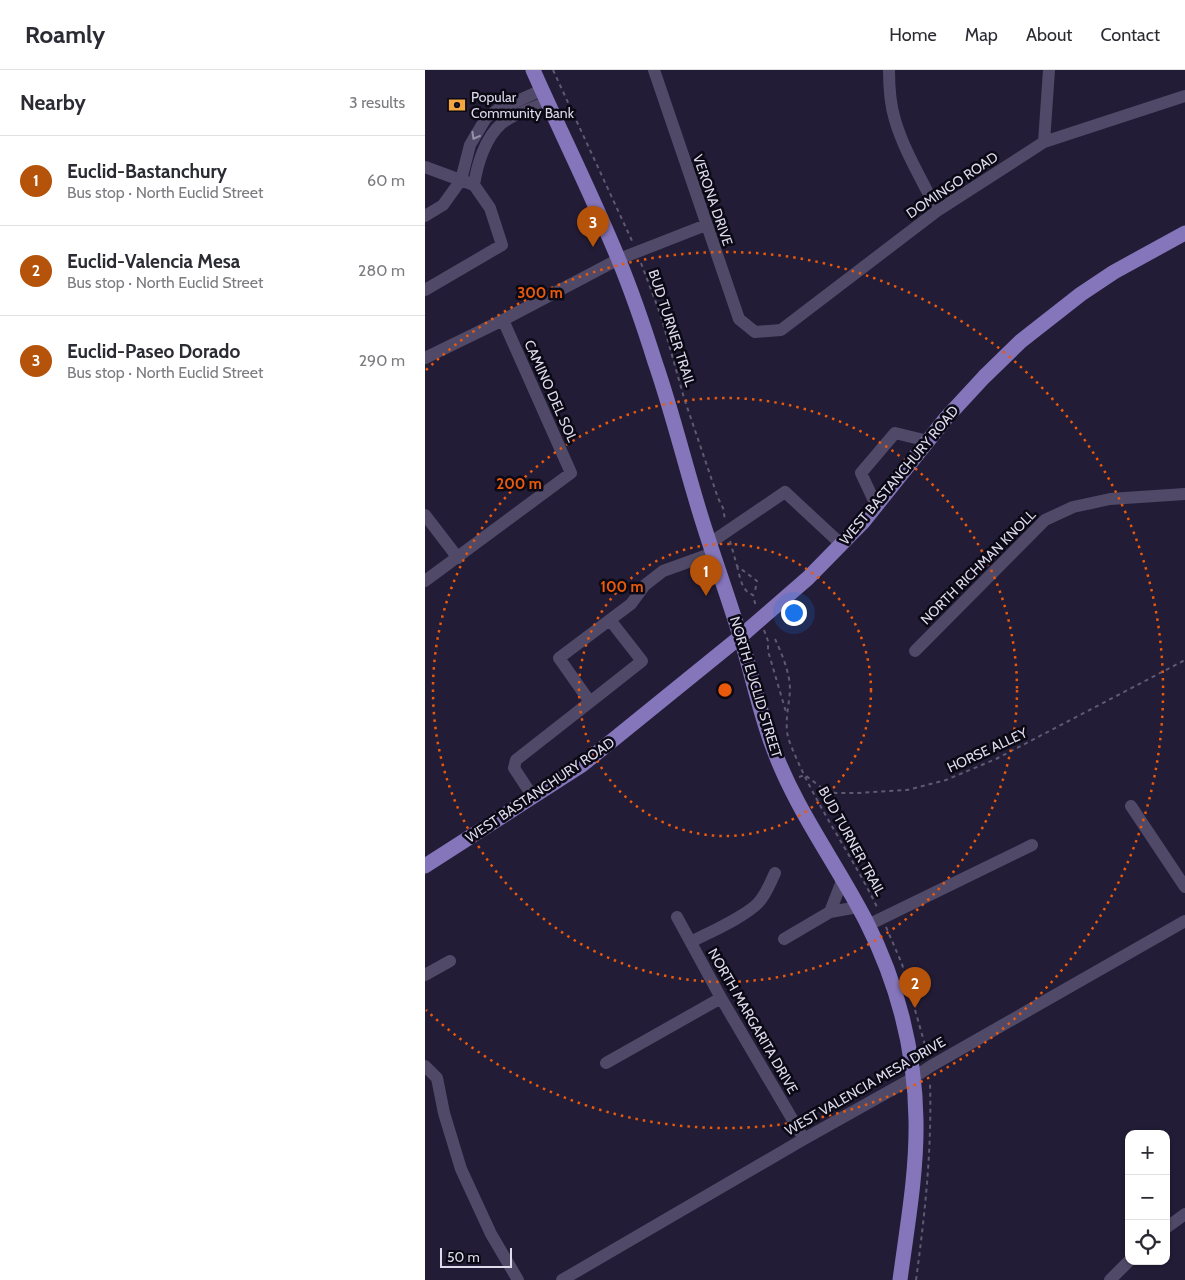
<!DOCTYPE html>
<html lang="en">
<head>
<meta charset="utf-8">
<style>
	body { margin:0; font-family:Cabin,sans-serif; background:#f2f2f3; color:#2b2b33 }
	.controls { position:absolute; right:15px; bottom:15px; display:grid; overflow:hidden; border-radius:10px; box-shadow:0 1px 4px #0004 }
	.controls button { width:45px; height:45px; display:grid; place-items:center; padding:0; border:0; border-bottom:1px solid #e1e1e2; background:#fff; color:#2b2b33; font:25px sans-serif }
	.scale { position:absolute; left:15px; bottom:12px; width:72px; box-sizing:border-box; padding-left:5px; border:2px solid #dddaec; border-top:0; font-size:14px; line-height:18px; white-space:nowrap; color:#dddaec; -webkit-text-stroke:4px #0b0914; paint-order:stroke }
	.you { position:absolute; left:368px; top:542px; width:18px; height:18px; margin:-12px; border:4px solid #fff; border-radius:50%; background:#1a73e8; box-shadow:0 0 0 8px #1a73e833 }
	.badge { display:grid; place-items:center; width:32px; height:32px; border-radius:50%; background:#b45309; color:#fff; font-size:16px; font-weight:700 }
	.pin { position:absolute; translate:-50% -41px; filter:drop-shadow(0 1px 2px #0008) }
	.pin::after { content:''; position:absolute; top:26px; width:18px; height:15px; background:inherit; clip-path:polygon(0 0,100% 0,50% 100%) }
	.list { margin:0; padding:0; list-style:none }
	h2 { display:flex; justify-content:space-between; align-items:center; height:65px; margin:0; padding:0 20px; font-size:21px }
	h2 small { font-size:16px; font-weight:400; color:#7c7c81 }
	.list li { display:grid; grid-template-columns:32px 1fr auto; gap:15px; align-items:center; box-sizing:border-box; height:90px; padding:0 20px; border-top:1px solid #e1e1e2 }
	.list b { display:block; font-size:19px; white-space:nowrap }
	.list p { margin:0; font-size:16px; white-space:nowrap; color:#7c7c81 }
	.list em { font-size:16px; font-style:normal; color:#7c7c81 }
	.icon { flex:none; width:28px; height:28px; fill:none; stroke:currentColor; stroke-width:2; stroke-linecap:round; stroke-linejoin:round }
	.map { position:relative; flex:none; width:760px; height:1210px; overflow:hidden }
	header { display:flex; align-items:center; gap:30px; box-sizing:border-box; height:70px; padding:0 25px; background:#fff; border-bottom:1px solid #e1e1e2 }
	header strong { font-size:24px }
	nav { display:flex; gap:28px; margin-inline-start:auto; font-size:18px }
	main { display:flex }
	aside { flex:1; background:#fff }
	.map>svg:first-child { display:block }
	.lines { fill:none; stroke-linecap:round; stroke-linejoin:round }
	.path { stroke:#5f5a71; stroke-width:2; stroke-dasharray:4 4; stroke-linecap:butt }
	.minor { stroke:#504a68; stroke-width:12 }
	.major { stroke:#8575ba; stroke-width:15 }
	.oneway { stroke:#9692aa }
	.ring { fill:none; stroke:#e8590c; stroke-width:2.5; stroke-dasharray:2.5 5 }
	.labels { text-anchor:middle; stroke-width:5; stroke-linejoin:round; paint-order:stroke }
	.poi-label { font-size:14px; fill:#dddaec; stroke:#0b0914; text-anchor:start }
	.street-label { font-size:14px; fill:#dddaec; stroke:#0b0914 }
	.centre { fill:#e8590c; stroke:#0b0914; stroke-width:2.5 }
	.ring-label { font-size:15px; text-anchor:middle; font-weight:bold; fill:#e8590c; stroke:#0b0914; stroke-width:5; stroke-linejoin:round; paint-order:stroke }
</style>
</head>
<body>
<header>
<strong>Roamly</strong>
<nav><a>Home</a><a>Map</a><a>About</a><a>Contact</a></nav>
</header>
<main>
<aside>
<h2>Nearby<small>3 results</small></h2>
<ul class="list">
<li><span class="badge">1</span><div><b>Euclid-Bastanchury</b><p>Bus stop · North Euclid Street</p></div><em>60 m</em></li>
<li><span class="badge">2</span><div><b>Euclid-Valencia Mesa</b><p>Bus stop · North Euclid Street</p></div><em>280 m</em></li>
<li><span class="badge">3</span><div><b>Euclid-Paseo Dorado</b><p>Bus stop · North Euclid Street</p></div><em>290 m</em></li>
</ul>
</aside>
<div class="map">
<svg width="760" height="1210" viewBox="0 0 760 1210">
	<rect width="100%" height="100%" fill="#221c36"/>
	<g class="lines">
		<path class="path" d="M 128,0 L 208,173
			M 216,193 L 236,246 L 259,328 L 293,428 L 298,438 L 300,450
			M 305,471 L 312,496 L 332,511 L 330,521
			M 312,496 C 315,506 316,521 328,525 L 331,537
			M 339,560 L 343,571 L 343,581 L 361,642
			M 350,569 C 357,584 365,603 365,620 C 364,638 358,656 365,673 C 388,732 426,783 453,839
			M 374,707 L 380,705 L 397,718 L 410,723 L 434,723 L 482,720 L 521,710 L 571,689 L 760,590
			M 461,857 L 477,894 L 500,975 L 506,979
			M 491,1210 C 500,1144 507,1079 505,1013"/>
		<path class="minor" d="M 229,0 L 314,249 L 330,262 L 356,260 L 512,141 L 619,72 L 760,26
			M 464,0 C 464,16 465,34 470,50 C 479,81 498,111 512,141
			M 619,72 L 624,0
			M 0,97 L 49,115 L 65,138 L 77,175 L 0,220
			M 49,115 C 52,95 60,68 76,54 C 88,44 108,38 122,32
			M 0,146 L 18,135 L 36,110 L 45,75 L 61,48 L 72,40 L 117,20
			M 0,288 L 78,250 L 194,189 L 281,155
			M 451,435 L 436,403 L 470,363 L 503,371
			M 0,445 L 33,488
			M 285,473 L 360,422 L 416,474
			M 0,511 L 146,403 L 78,250
			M 490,581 L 620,450 L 648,437 L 685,429 L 760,424
			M 165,632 L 217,591 L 185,550
			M 108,727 L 89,698 L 91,690 L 165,632 L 134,588 L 206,534 L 220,515 L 238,501 L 288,483
			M 706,736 L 760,817
			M 405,842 L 417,811
			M 252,847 L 296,928 L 379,1069
			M 443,855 L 607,775
			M 359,869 L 405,842 L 433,837
			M 266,872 C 283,863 320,847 333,833 C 341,825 345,813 350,803
			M 0,905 L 25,891
			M 181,993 L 296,928
			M 0,996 L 12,1008 L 19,1043 L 36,1099 L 66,1164 L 93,1210
			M 741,1158 L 760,1144
			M 137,1210 L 379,1069 L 488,1008 L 506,996 L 760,851
			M 685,1210 L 704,1191"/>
		<path class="major" d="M 108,0 C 136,63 167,125 193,188 C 207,222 219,257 230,292 C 247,341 259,391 274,440 C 287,483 303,526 316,569 C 327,604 334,640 347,675 C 370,739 410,791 441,851 C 472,912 490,981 491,1050 C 492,1103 482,1157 475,1210
			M 0,796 L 157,695 L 315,567 L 383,508 L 438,452 L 522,347 L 559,307 L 596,271 L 656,224 L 689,202 L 760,163"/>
	</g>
	<defs><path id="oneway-chevron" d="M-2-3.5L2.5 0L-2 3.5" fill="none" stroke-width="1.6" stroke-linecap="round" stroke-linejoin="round" transform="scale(1.25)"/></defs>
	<use class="oneway" href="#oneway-chevron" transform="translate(50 66) rotate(119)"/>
	<g class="ring">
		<circle cx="300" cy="620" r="146"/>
		<circle cx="300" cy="620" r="292"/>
		<path d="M1 300A438 438 0 1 1 1 940"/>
	</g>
	<defs>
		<g id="bank-bare" transform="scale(1.35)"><path d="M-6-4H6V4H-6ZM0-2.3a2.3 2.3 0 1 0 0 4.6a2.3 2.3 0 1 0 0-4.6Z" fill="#f2a541" stroke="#0b0914" stroke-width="2.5" paint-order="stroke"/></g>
	</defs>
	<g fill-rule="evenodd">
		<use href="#bank-bare" x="32" y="35"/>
	</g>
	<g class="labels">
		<g class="poi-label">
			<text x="46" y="32">Popular<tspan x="46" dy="16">Community Bank</tspan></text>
		</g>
		<g class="street-label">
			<text transform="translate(527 115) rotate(-34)" y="5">DOMINGO ROAD</text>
			<text transform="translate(288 130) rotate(71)" y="5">VERONA DRIVE</text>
			<text transform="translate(247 258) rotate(72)" y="5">BUD TURNER TRAIL</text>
			<text transform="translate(126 321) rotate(66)" y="5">CAMINO DEL SOL</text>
			<text transform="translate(474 405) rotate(-50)" y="5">WEST BASTANCHURY ROAD</text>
			<text transform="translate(553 497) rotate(-45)" y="5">NORTH RICHMAN KNOLL</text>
			<text transform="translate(331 617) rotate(73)" y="5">NORTH EUCLID STREET</text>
			<text transform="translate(562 680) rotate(-25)" y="5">HORSE ALLEY</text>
			<text transform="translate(115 720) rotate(-34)" y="5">WEST BASTANCHURY ROAD</text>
			<text transform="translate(427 771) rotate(61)" y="5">BUD TURNER TRAIL</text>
			<text transform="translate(328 951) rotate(60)" y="5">NORTH MARGARITA DRIVE</text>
			<text transform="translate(440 1016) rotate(-30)" y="5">WEST VALENCIA MESA DRIVE</text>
		</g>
	</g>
	<circle cx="300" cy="620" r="8" class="centre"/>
	<g class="ring-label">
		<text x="115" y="228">300 m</text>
		<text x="94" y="419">200 m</text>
		<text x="197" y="522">100 m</text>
	</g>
</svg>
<div class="controls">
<button>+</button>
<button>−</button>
<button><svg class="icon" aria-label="locate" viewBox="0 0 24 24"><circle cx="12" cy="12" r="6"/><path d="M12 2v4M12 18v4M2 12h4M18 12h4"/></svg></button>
</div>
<div class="scale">50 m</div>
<div class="you"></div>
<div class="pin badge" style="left:281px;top:526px">1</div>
<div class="pin badge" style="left:490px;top:938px">2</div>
<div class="pin badge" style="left:168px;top:177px">3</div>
</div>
</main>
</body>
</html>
